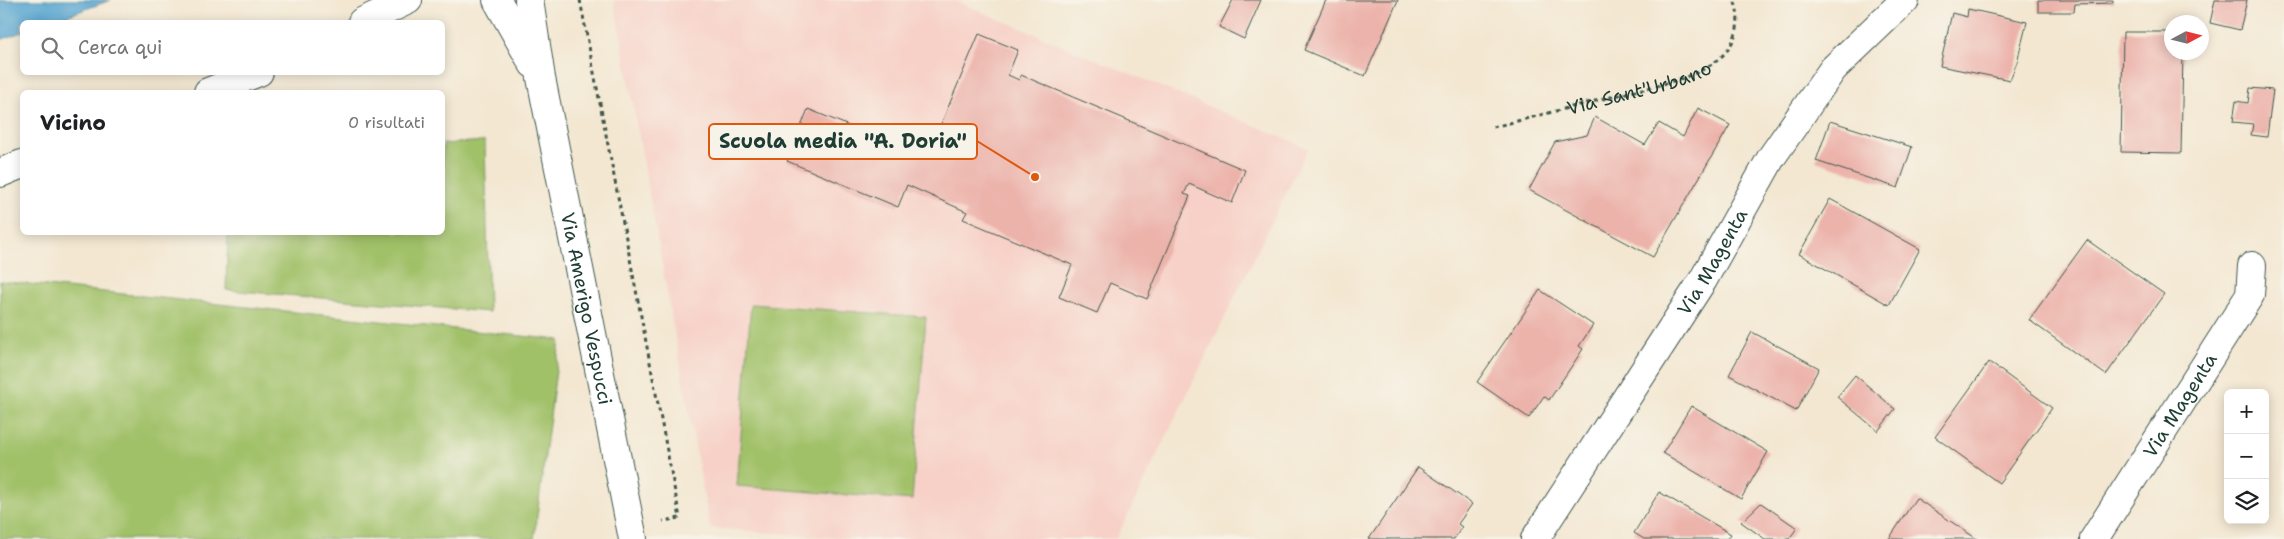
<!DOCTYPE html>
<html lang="it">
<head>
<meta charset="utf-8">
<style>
	body { margin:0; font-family:"Shantell Sans",sans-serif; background:#f6f6f6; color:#202124 }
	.controls { position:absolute; right:15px; bottom:15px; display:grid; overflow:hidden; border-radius:8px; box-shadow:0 2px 12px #0003 }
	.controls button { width:45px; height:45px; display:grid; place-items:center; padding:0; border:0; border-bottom:1px solid #e0e0e0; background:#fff; color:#202124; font:25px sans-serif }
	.compass { position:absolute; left:2164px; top:15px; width:45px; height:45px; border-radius:50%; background:#fff; box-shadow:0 2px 12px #0003; rotate:83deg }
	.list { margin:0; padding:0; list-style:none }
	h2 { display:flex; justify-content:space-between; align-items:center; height:65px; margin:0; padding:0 20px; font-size:21px }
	h2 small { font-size:16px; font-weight:400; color:#757577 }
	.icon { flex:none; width:28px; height:28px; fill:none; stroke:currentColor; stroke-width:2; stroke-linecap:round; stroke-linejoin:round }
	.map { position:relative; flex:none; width:2284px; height:539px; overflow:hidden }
	.search { position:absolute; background:#fff; box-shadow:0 2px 12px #0003; left:20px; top:20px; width:425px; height:55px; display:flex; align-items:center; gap:12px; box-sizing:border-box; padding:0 18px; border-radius:8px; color:#757577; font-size:19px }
	.panel { position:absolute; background:#fff; box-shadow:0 2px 12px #0003; left:20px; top:90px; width:425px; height:145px; border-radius:8px }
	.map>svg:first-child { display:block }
	.built { fill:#f7d1c7 }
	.green { fill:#a1c169; stroke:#607f4e }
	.water { fill:#57a6d1; stroke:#3b7282 }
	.building { fill:#ecb3ab }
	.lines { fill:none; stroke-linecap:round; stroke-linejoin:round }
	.minor-casing { stroke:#3f564c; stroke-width:30 }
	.path { stroke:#3f564c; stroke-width:3; stroke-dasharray:4 4; stroke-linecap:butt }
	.minor { stroke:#fff; stroke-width:28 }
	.labels { text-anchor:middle; stroke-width:4; stroke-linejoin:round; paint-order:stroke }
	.street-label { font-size:19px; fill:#1f3d34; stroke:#f7f3e8 }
	.leader { fill:none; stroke:#de580e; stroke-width:2 }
	.callout-dot { fill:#de580e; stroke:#f7f3e8; stroke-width:2 }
	.callout { fill:#f7f3e8; stroke:#de580e; stroke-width:2 }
	.callout-label { font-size:20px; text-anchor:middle; font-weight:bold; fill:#1f3d34 }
</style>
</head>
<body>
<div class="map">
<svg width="2284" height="539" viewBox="0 0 2284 539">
	<rect width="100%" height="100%" fill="#f7f3e8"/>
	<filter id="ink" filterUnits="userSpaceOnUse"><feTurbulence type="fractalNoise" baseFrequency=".02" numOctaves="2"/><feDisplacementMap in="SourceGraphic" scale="10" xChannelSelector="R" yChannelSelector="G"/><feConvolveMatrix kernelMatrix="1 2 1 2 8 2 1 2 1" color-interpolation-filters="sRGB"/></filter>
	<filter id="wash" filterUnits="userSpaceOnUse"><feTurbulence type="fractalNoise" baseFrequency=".0096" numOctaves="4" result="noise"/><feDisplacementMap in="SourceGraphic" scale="20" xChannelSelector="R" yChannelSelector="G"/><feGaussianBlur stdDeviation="1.12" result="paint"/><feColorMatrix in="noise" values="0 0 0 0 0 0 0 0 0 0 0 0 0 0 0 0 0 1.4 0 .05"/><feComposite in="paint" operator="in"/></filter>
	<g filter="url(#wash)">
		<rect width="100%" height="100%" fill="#f3e7d1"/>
		<path class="built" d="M 614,0 L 953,0 L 1308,148 L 1116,539 L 850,539 L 710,528 Z"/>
		<path class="green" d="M 485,141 L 489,312 L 226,290 L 228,233 L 442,232 L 443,144 Z
			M 0,281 L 560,340 L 534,539 L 0,539 Z
			M 751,304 L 926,317 L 912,500 L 737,486 Z"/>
		<path class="water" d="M 0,0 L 111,0 L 50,22 L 22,22 L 22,32 L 0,40 Z"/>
		<g id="blocks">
			<path class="building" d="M 1233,0 L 1261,0 L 1244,39 L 1219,27 Z
				M 1326,0 L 1398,0 L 1365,76 L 1304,50 Z
				M 2038,0 L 2113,0 L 2113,3 L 2075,4 L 2074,12 L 2038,12 Z
				M 2215,0 L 2247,0 L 2240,30 L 2210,23 Z
				M 1968,9 L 2027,22 L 2017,62 L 2010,80 L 1940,66 L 1952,13 L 1967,17 Z
				M 2123,32 L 2172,32 L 2172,52 L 2183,52 L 2181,153 L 2121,152 Z
				M 979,34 L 1018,50 L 1008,75 L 1019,80 L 1021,75 L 1245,170 L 1232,203 L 1189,184 L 1184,194 L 1190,196 L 1147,299 L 1110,283 L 1097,313 L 1059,297 L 1072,265 L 963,219 L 967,212 L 907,185 L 898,207 L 787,161 L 808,109 L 912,152 L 919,137 L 933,143 Z
				M 2250,88 L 2273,90 L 2267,137 L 2251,135 L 2253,124 L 2233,122 L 2236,101 L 2248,103 Z
				M 1698,108 L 1730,125 L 1653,257 L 1529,190 L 1555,142 L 1587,135 L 1595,117 L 1645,145 L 1659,123 L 1683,137 Z
				M 1830,121 L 1912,147 L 1898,188 L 1816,161 Z
				M 1830,199 L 1920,249 L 1889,305 L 1799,254 Z
				M 2087,240 L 2164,294 L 2106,375 L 2029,320 Z
				M 1540,290 L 1593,325 L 1579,346 L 1583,349 L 1549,400 L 1544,396 L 1529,418 L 1477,382 Z
				M 1752,332 L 1819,368 L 1796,411 L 1729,375 Z
				M 1989,362 L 2052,408 L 1999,483 L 1935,437 Z
				M 1855,375 L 1895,409 L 1878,431 L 1837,397 Z
				M 1691,406 L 1768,452 L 1741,499 L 1663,453 Z
				M 1418,467 L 1472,504 L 1458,524 L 1462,527 L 1454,539 L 1369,539 Z
				M 1659,492 L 1731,534 L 1728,539 L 1644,539 L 1634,533 Z
				M 1916,498 L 1977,539 L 1889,539 Z
				M 1761,503 L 1797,528 L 1789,539 L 1765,539 L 1741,522 Z"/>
		</g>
	</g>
	<g filter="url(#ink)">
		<use href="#blocks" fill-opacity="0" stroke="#3f564c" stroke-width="1"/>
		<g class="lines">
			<g class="minor-casing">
				<g id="minor">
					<path d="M 497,0 L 533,64"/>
					<path id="s2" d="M 529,0 L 541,78 L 633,539"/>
					<path d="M 362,22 L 408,0"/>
					<path d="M 208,92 L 259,72"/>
					<path d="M 0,173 L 22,164"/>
					<path id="s3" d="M 1535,539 L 1703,280 L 1771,158 L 1833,69 L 1905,0"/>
					<path id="s4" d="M 2094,539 L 2250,295 L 2252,266"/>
				</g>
			</g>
			<g class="path">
				<path d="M 580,0 L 680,518 L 663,521"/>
				<path id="s1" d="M 1493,127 C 1534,117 1575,106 1615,96 C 1647,87 1698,80 1722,56 C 1737,42 1742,19 1734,0"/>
			</g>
			<use href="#minor" class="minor"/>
		</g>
	</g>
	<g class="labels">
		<g class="street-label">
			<text dy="7" stroke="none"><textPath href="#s1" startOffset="151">Via Sant'Urbano</textPath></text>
			<text dy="7" stroke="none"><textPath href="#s3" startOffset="329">Via Magenta</textPath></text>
			<text dy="7" stroke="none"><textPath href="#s2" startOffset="314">Via Amerigo Vespucci</textPath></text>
			<text dy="7" stroke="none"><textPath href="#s4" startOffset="159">Via Magenta</textPath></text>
		</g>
	</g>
	<path class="leader" d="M1035 177L977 141"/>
	<circle class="callout-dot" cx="1035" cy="177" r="5"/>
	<rect class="callout" x="709" y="124" width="268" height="35" rx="5"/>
	<g class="callout-label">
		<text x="843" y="148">Scuola media "A. Doria"</text>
	</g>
</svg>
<div class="controls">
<button>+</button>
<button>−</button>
<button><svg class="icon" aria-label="layers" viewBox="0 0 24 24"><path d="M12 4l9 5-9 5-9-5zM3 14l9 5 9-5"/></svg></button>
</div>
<svg class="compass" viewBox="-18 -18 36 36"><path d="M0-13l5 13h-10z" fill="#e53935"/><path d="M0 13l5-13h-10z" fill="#757577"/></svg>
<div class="search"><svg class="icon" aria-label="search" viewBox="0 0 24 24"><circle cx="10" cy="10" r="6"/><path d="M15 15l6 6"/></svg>Cerca qui</div>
<section class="panel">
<h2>Vicino<small>0 risultati</small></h2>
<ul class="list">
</ul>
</section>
</div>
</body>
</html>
